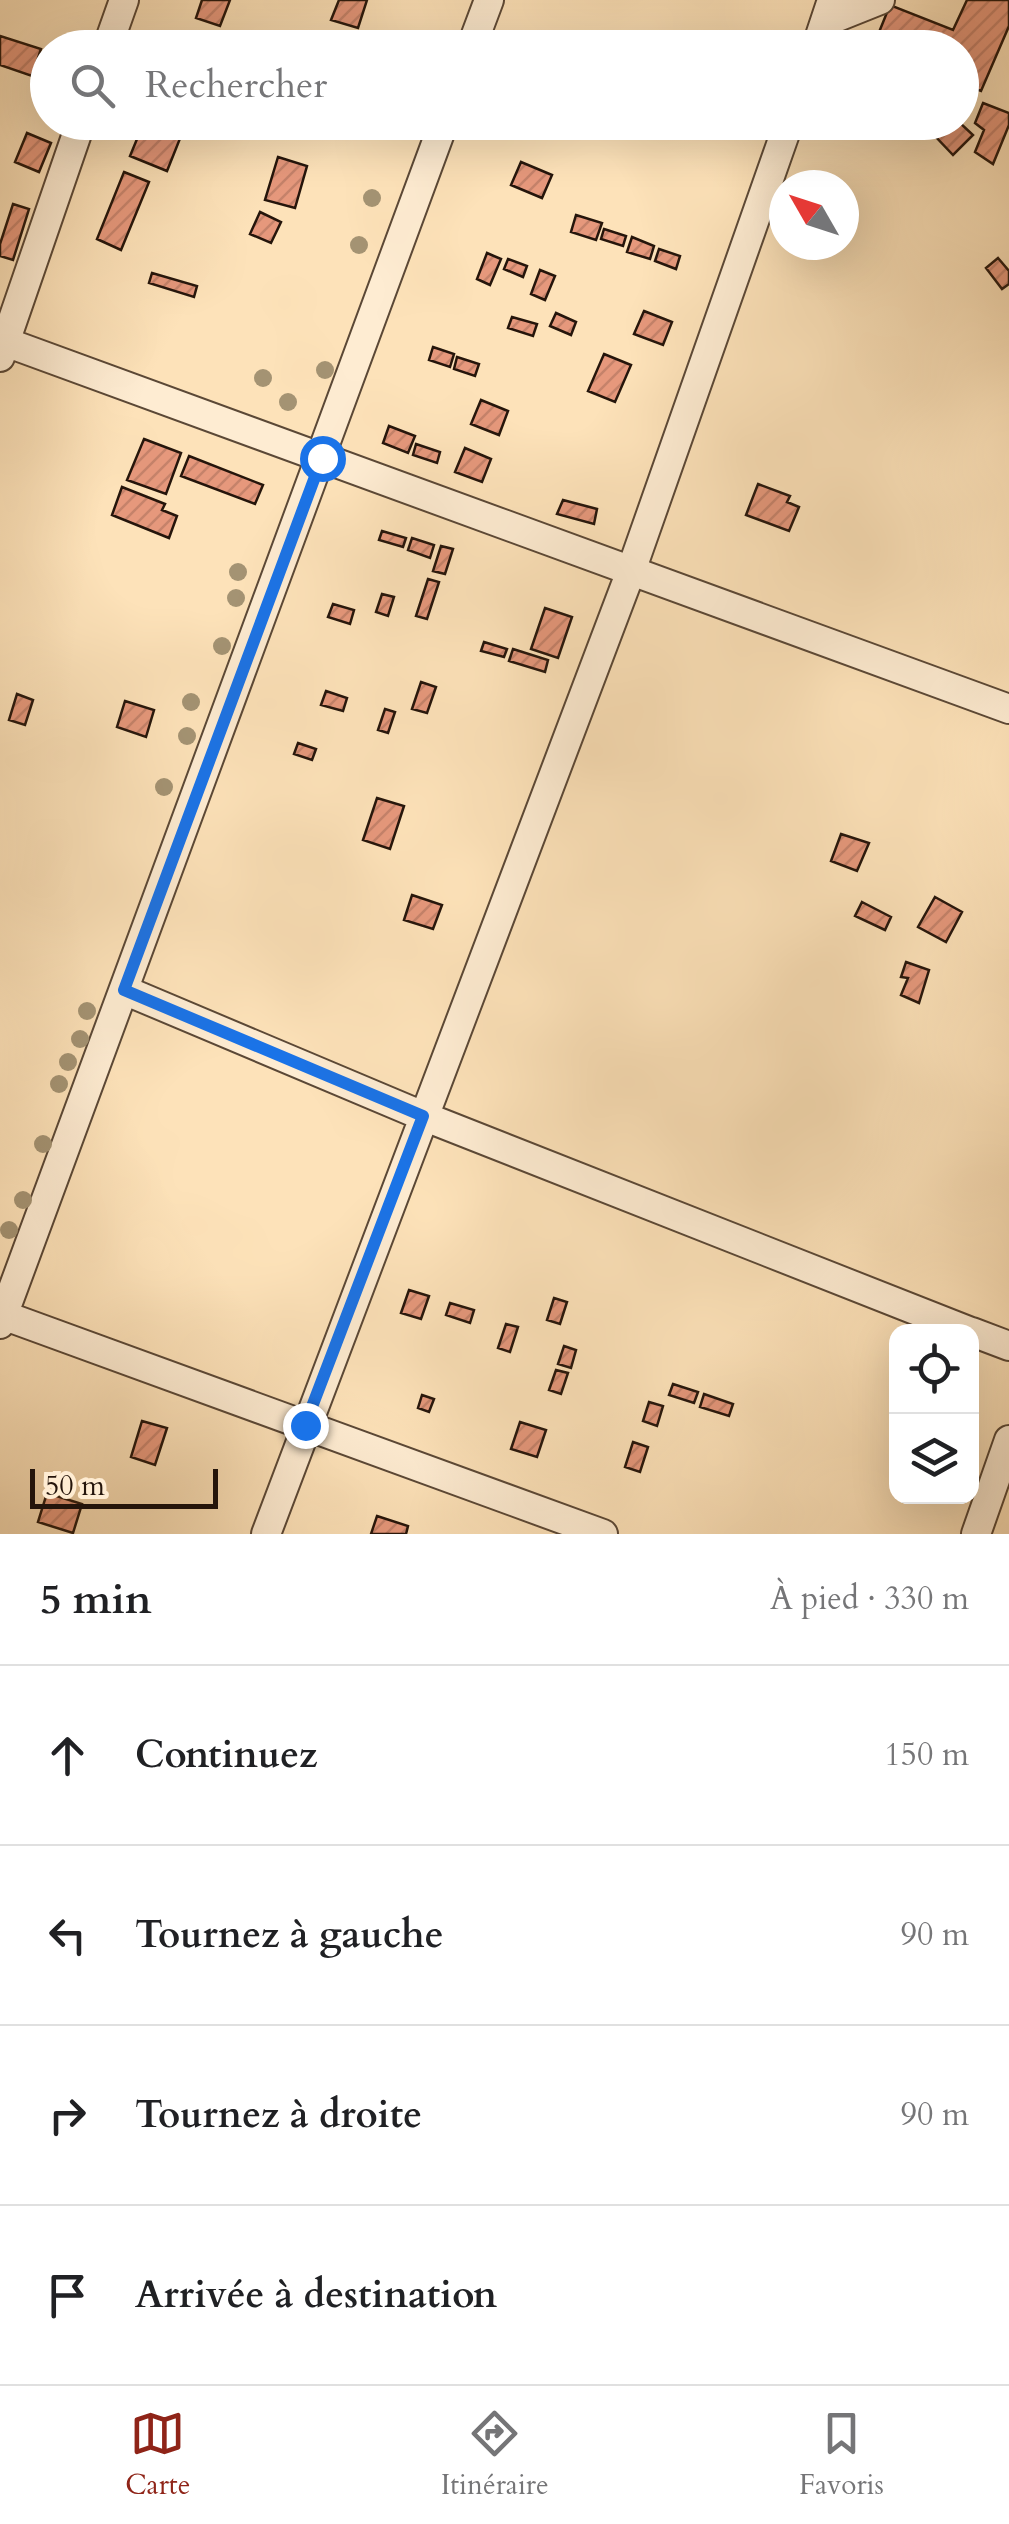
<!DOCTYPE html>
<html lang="fr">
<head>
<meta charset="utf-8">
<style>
	body { margin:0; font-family:Cardo,serif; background:#f2f2f2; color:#202124 }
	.controls { position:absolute; right:30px; bottom:30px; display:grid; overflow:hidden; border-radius:20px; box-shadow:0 10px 40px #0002 }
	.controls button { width:90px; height:90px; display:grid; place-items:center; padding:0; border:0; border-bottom:2px solid #e0e0e0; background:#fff; color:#202124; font:50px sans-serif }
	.compass { position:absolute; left:769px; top:170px; width:90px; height:90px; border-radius:50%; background:#fff; box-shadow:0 10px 40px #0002; rotate:309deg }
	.scale { position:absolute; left:30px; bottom:25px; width:188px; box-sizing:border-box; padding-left:10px; border:5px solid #25150b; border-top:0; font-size:28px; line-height:35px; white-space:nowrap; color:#25150b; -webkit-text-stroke:8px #feecd2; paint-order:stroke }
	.stop { position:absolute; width:30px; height:30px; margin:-22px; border:8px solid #1a73e8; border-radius:50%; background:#fff }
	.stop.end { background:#1a73e8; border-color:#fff; box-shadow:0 2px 10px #0008 }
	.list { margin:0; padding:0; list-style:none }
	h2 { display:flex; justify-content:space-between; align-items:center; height:130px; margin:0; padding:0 40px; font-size:42px }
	h2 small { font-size:32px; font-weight:400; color:#757577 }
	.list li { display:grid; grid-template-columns:65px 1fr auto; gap:30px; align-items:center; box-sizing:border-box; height:180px; padding:0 40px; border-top:2px solid #e0e0e0 }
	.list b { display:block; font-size:38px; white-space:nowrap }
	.list em { font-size:32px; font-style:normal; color:#757577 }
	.icon { flex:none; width:55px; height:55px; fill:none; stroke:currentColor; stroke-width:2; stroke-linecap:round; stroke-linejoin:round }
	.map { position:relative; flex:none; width:1009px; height:1534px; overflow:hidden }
	.search { position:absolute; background:#fff; box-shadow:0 10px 40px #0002; left:30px; right:30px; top:30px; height:110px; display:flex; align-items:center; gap:25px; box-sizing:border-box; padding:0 35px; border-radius:55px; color:#757577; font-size:38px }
	.sheet { height:850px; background:#fff }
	nav { display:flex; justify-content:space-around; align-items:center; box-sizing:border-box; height:140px; border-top:2px solid #e0e0e0; background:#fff; font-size:28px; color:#757577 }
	nav a { display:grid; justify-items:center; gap:5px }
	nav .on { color:#8f2418 }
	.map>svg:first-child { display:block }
	.building { fill:url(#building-hatch); stroke:#25150b; stroke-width:2.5 }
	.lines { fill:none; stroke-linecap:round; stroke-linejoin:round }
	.street-casing { stroke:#5b4836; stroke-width:32 }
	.street { stroke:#feecd2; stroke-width:28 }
	.tree { fill:#a49373 }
	.route { stroke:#1a73e8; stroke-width:12 }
</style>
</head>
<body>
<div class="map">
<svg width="1009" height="1534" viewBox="0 0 1009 1534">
	<defs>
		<pattern id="building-hatch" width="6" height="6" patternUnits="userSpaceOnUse" patternTransform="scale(2.5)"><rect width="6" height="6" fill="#e6987c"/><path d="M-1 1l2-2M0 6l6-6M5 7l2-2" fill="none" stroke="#c5826a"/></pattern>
	</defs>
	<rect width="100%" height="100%" fill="#fde2b9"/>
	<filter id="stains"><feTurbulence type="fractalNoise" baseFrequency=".002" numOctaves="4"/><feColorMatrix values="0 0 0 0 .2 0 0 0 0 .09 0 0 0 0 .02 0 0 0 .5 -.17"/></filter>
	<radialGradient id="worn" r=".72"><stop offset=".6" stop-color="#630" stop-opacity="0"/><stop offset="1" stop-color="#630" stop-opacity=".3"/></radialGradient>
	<path class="building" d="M 202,0 L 230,0 L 220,26 L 196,18 Z
		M 339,0 L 367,0 L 358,28 L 331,20 Z
		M 967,0 L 1009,0 L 1009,26 L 981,91 L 962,84 L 962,48 L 873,47 L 890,5 L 953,30 Z
		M 240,35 L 271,48 L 235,48 Z
		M 0,36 L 41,49 L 32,76 L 0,65 Z
		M 65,37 L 89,46 L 89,48 L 61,48 Z
		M 983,103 L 1009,113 L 1009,125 L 993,164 L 975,152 L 984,130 L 975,123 Z
		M 144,122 L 162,122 L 183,131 L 167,171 L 130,156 Z
		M 949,122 L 959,122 L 973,135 L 953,155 L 935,136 Z
		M 27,133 L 51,143 L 39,172 L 15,162 Z
		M 278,157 L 307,166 L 295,208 L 265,200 Z
		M 521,162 L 552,175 L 542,198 L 511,185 Z
		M 124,172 L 149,182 L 121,250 L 97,239 Z
		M 13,204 L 29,209 L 13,260 L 0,256 L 0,244 Z
		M 260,212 L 281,222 L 271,243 L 250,234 Z
		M 576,215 L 602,223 L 596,240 L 571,232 Z
		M 604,229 L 626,236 L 623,246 L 601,239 Z
		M 632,237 L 654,246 L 650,259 L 627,252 Z
		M 659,249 L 680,256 L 676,269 L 655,261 Z
		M 487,253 L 501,259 L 490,285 L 477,279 Z
		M 998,258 L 1009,271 L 1009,284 L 1002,289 L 986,268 Z
		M 508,259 L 527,266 L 523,277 L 504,269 Z
		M 540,270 L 555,276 L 545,300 L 531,294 Z
		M 152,273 L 197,286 L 194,297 L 149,283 Z
		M 644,311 L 672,322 L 663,345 L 634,334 Z
		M 556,313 L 576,322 L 571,335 L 550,326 Z
		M 512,317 L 537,324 L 533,336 L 508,328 Z
		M 433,347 L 454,354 L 450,367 L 429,360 Z
		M 604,354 L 631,365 L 615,402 L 588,391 Z
		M 457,357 L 479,364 L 475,376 L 454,369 Z
		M 481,400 L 508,411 L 499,435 L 471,424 Z
		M 389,426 L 415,436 L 408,453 L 383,443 Z
		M 144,439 L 181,453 L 166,494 L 127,480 Z
		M 416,444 L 440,452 L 437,463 L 413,455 Z
		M 465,448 L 491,459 L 482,482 L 455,472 Z
		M 189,456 L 263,485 L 255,504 L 181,476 Z
		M 758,484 L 790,496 L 787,502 L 799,507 L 789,531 L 746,515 Z
		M 122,487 L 165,504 L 162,510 L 177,516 L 169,538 L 112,515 Z
		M 563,500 L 597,509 L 594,524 L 557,514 Z
		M 382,531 L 406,538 L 403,547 L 379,540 Z
		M 412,538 L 434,545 L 430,558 L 408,550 Z
		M 441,546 L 453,549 L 445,574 L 433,571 Z
		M 428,579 L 439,582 L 427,619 L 416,616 Z
		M 382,594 L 394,597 L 388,616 L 376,612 Z
		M 333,604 L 354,610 L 350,624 L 328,617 Z
		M 545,608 L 572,617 L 558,658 L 531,649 Z
		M 484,642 L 507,649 L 504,657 L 481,651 Z
		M 513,649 L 548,660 L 545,672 L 509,661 Z
		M 421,682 L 436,687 L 427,713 L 412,709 Z
		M 326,691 L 347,698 L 343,711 L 321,705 Z
		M 17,694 L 33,700 L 25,725 L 9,720 Z
		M 125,701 L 154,710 L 146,737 L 117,727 Z
		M 385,709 L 395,712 L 388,733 L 378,730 Z
		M 298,743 L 316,749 L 312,760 L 294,754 Z
		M 377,798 L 404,806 L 390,849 L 363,840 Z
		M 841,834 L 869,843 L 857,871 L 831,861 Z
		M 412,895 L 442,905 L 433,929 L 404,920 Z
		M 935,897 L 962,912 L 946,942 L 918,927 Z
		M 862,902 L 891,917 L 885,930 L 855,916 Z
		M 906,962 L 929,970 L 919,1003 L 901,995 L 908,978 L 901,977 Z
		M 409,1290 L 429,1296 L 421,1319 L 401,1313 Z
		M 554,1298 L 567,1302 L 560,1324 L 547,1320 Z
		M 450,1303 L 474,1310 L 470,1323 L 446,1315 Z
		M 506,1324 L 518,1327 L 510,1352 L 498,1348 Z
		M 564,1346 L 576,1350 L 571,1368 L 558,1364 Z
		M 556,1370 L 568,1373 L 561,1394 L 549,1390 Z
		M 673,1384 L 698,1392 L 694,1403 L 669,1395 Z
		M 704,1394 L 733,1404 L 729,1416 L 700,1407 Z
		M 422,1395 L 434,1399 L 429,1412 L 418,1408 Z
		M 649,1402 L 663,1406 L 657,1426 L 643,1421 Z
		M 142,1421 L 167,1428 L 155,1465 L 131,1457 Z
		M 520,1422 L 546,1430 L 537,1457 L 511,1449 Z
		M 633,1442 L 648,1447 L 640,1472 L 625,1467 Z
		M 47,1493 L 82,1504 L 73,1533 L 38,1522 Z
		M 377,1516 L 408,1526 L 406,1534 L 371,1534 Z"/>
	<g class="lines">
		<g class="street-casing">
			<path id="street" d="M 825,22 L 880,0
				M 107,48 L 124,0
				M 471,48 L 489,0
				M 816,48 L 830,6
				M 0,340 L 1009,709
				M 0,357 L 81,122
				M 124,990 L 423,1116 L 971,1332
				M 0,1314 L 603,1534
				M 0,1324 L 444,122
				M 972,1332 L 1009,1346
				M 266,1534 L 631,571 L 789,122
				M 976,1534 L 1009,1440"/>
		</g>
		<use href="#street" class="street"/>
	</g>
	<g class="tree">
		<circle cx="372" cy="198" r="9"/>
		<circle cx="359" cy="245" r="9"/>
		<circle cx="325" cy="370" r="9"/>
		<circle cx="263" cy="378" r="9"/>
		<circle cx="288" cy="402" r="9"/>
		<circle cx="238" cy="572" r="9"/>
		<circle cx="236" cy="598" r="9"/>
		<circle cx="222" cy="646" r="9"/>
		<circle cx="191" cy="702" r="9"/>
		<circle cx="187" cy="736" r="9"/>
		<circle cx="164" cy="787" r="9"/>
		<circle cx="87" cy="1011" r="9"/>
		<circle cx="80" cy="1039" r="9"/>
		<circle cx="68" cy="1062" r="9"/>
		<circle cx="59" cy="1084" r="9"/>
		<circle cx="43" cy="1144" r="9"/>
		<circle cx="23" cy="1200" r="9"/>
		<circle cx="9" cy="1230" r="9"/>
	</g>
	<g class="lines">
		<path class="route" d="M 305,1425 L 423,1116 L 124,990 L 322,458"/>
	</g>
	<rect width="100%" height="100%" filter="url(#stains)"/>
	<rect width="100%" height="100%" fill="url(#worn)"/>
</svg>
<div class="controls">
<button><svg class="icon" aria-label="locate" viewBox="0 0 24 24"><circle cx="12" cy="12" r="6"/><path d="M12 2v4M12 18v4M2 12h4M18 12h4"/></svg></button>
<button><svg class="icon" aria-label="layers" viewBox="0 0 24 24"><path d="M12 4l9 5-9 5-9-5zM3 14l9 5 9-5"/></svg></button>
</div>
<svg class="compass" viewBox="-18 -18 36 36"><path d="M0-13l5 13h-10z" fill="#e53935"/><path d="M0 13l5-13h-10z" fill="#757577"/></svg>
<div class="scale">50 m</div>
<div class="stop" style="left:322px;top:458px"></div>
<div class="stop end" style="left:305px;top:1425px"></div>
<div class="search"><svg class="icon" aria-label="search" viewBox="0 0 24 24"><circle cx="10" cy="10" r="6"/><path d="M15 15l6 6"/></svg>Rechercher</div>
</div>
<section class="sheet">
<h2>5 min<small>À pied · 330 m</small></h2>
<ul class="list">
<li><svg class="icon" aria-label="ahead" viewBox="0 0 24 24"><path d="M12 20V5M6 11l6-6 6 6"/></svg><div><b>Continuez</b></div><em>150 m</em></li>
<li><svg class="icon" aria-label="left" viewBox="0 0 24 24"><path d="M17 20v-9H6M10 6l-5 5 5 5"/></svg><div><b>Tournez à gauche</b></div><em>90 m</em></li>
<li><svg class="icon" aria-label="right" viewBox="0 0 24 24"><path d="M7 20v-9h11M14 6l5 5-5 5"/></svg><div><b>Tournez à droite</b></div><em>90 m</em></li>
<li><svg class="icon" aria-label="arrive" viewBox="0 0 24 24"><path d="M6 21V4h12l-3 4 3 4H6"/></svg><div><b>Arrivée à destination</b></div></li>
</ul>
</section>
<nav>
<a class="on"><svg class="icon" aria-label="map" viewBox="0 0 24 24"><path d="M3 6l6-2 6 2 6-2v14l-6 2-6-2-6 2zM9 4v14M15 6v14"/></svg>Carte</a>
<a><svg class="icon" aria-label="directions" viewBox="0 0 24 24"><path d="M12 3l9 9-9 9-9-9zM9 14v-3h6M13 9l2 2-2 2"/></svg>Itinéraire</a>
<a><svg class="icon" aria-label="saved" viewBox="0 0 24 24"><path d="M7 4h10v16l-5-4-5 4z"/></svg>Favoris</a>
</nav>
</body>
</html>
